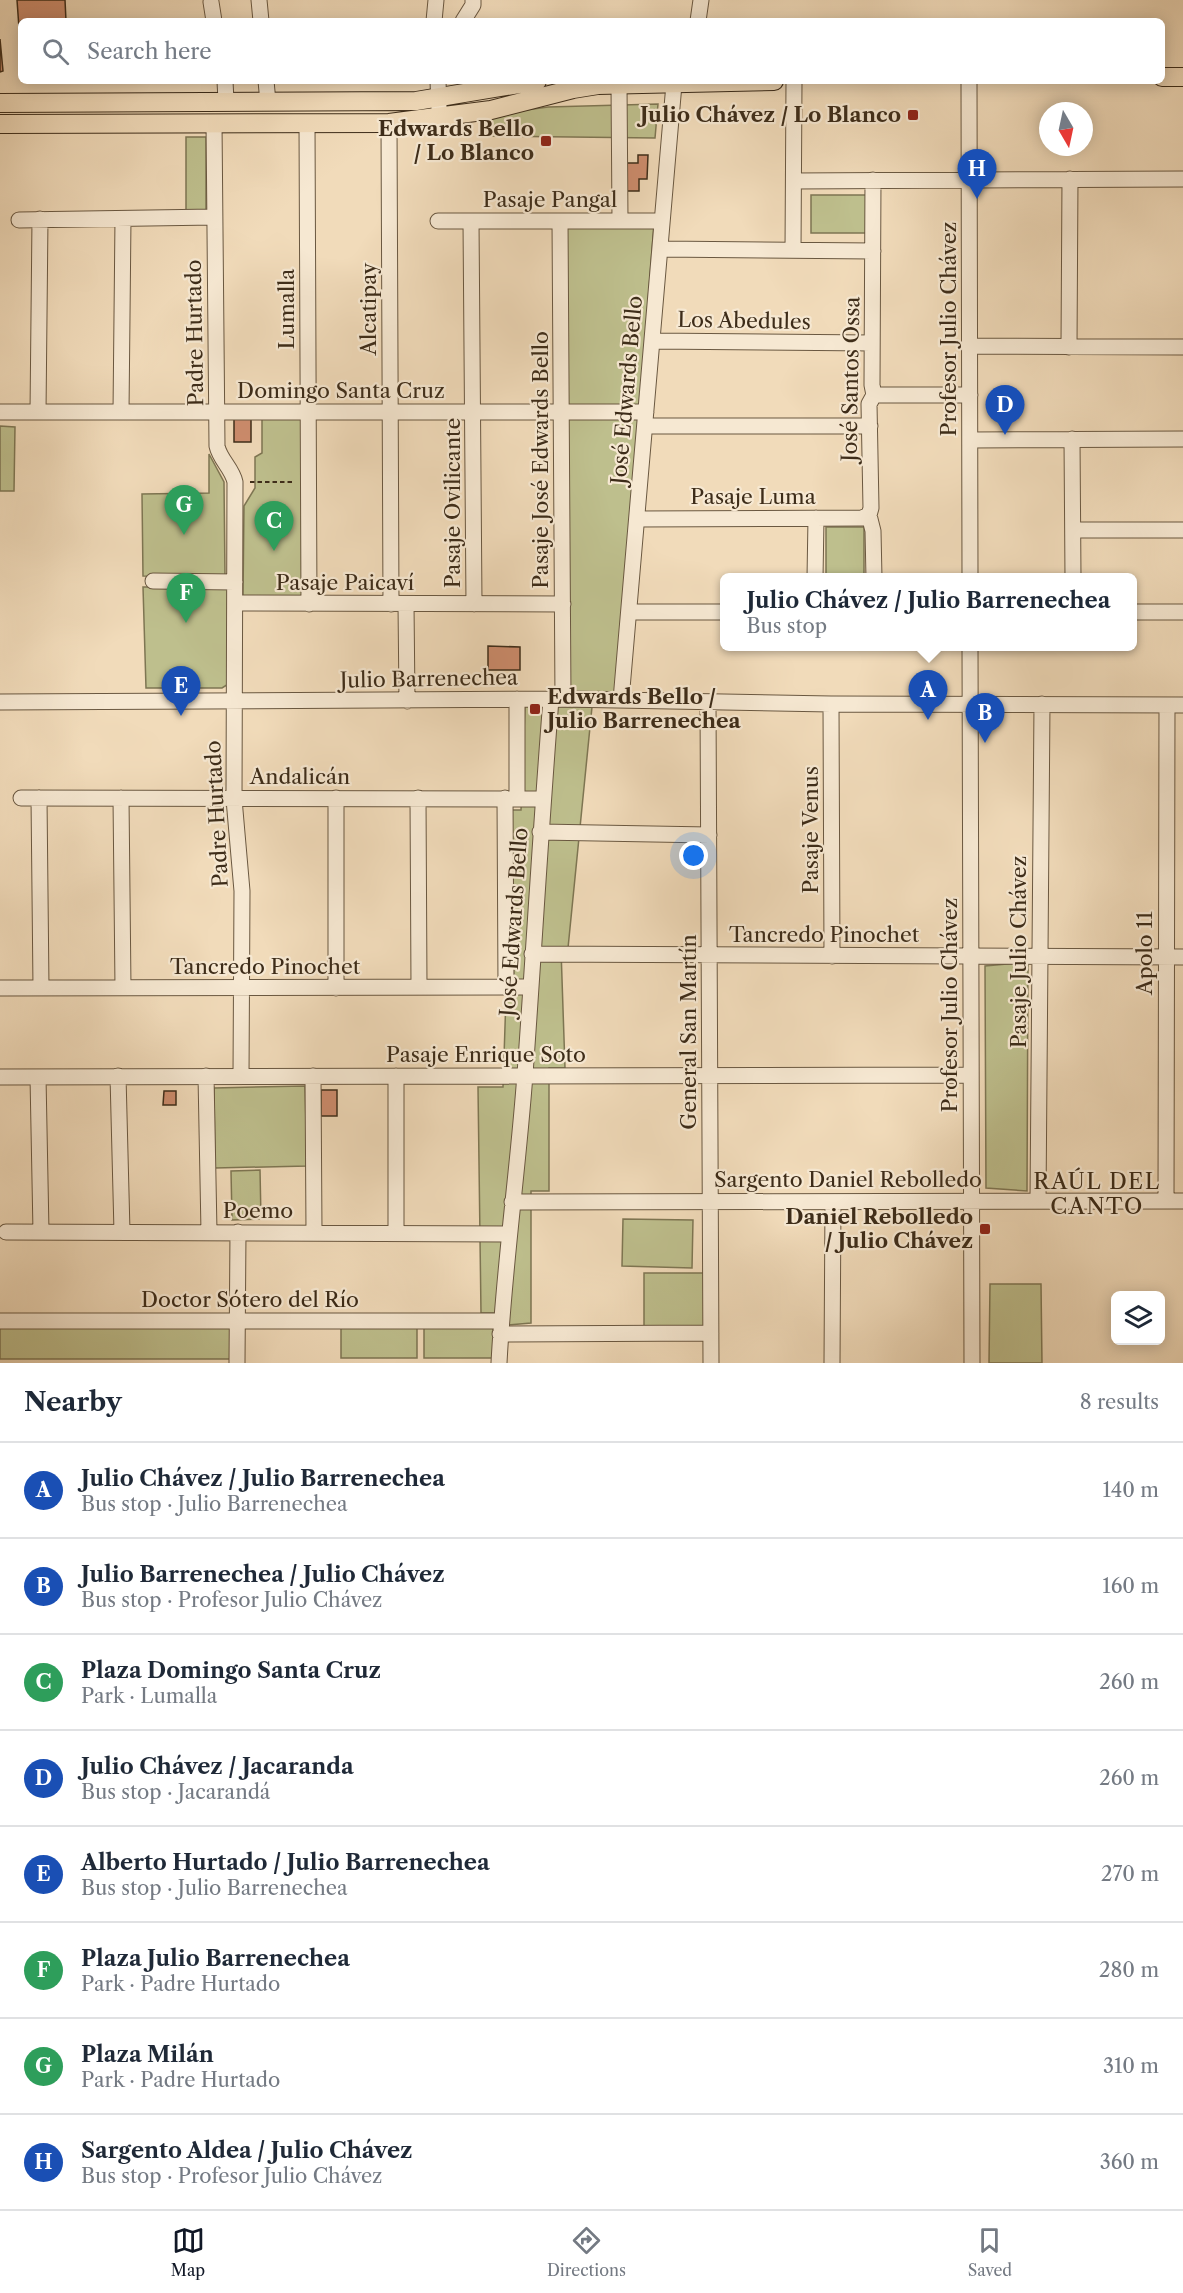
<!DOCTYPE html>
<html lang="en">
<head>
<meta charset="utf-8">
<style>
	body { margin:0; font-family:"Libre Caslon Text",serif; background:#f2f2f3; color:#1f2937 }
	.controls { position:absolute; right:18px; bottom:18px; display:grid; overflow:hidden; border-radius:9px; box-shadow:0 3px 15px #0003 }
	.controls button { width:54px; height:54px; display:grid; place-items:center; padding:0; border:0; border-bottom:2px solid #e0e1e3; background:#fff; color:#1f2937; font:30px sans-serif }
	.compass { position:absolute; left:1039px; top:102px; width:54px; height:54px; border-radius:50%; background:#fff; box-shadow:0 3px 15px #0003; rotate:171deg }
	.you { position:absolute; left:694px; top:856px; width:21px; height:21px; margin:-15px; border:4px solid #fff; border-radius:50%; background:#1a73e8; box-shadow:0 0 0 9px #1a73e833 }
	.badge { display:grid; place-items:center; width:39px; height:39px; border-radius:50%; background:#111827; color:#fff; font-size:20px; font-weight:700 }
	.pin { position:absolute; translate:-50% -50px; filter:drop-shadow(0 2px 3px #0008) }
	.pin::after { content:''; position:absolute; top:32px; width:21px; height:18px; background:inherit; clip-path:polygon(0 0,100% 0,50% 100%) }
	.popup { position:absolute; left:720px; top:573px; width:417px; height:78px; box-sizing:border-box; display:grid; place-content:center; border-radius:9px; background:#fff; filter:drop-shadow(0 2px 4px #0005); font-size:20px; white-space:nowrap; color:#747a83 }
	.popup b { font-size:22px; color:#1f2937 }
	.popup::after { content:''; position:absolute; left:50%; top:100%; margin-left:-12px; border:12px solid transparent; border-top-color:#fff }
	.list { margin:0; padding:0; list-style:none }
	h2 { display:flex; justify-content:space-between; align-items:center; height:78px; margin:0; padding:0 24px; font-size:26px }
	h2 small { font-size:20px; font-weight:400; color:#747a83 }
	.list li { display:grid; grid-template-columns:39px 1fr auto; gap:18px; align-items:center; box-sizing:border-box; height:96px; padding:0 24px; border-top:2px solid #e0e1e3 }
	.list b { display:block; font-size:22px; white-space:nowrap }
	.list p { margin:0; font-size:20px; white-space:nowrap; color:#747a83 }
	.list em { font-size:20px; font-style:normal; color:#747a83 }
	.icon { flex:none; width:33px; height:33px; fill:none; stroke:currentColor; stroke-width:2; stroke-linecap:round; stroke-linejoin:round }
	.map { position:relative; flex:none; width:1183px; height:1363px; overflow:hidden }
	.search { position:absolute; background:#fff; box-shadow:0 3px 15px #0003; left:18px; right:18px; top:18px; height:66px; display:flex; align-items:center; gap:15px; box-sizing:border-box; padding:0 21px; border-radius:9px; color:#747a83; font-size:22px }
	.sheet { height:846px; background:#fff }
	nav { display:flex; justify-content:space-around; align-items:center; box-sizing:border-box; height:84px; border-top:2px solid #e0e1e3; background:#fff; font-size:16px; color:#747a83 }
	nav a { display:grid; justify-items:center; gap:3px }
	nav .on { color:#111827 }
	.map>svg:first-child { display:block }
	.green { fill:#bebf8d; stroke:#7e7653; stroke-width:1.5 }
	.building { fill:#ce8d6e; stroke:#3d2c19; stroke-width:1.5 }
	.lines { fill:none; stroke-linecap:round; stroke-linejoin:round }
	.minor-casing { stroke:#6a5841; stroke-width:17 }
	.major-casing { stroke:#3d2c19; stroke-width:20 }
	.path { stroke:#3d2c19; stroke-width:2; stroke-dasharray:4.5 3; stroke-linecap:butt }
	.minor { stroke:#f6e8d2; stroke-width:15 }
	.major { stroke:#f1dbba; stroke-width:18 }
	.poi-dot { fill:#8f2418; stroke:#f6e8d2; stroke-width:2 }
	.labels { text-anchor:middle; stroke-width:4.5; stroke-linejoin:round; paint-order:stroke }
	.poi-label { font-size:21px; font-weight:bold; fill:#3d2c19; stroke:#f6e8d2; text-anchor:end }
	.street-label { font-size:21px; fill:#3d2c19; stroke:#f6e8d2 }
	.neighbourhood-label { font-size:22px; letter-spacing:1.5px; fill:#3d2c19; stroke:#f6e8d2 }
</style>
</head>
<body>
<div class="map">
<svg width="1183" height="1363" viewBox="0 0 1183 1363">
	<rect width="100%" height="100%" fill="#f1dbba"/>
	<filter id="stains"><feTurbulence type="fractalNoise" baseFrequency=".00333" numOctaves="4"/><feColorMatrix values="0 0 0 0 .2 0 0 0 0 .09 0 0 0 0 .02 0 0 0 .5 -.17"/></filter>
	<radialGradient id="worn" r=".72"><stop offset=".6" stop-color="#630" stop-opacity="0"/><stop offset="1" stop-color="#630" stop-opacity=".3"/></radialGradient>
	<path class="green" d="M 658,104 L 655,138 L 490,136 L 490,115 L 548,107 Z
		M 186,137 L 206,137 L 206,213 L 186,213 Z
		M 811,195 L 867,195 L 867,233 L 811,233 Z
		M 654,224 L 618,692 L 575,691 L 568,686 L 562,225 Z
		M 262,417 L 305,417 L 304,597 L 243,596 L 244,506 L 255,488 L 255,457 L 262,453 Z
		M 0,426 L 15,427 L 14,491 L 0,491 Z
		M 209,454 L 224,482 L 225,577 L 143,576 L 142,494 L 209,493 Z
		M 826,527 L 864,527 L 864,577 L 826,577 Z
		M 143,587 L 229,587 L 230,683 L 222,688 L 146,688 Z
		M 525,706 L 592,707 L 568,948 L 561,949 L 565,1068 L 549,1068 L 549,1191 L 531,1191 L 531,1323 L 508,1325 L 509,1313 L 481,1313 L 478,1087 L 503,1087 L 506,996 L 514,995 L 512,810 L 521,810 Z
		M 1028,962 L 1027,1191 L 986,1188 L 985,966 Z
		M 305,1086 L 307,1166 L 215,1168 L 214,1088 Z
		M 260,1170 L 261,1219 L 232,1220 L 231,1171 Z
		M 623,1219 L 693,1220 L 692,1268 L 622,1266 Z
		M 644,1273 L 706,1273 L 705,1326 L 644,1326 Z
		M 990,1284 L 1041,1284 L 1042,1363 L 989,1363 Z
		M 417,1326 L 417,1358 L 341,1358 L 341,1327 Z
		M 493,1326 L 493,1358 L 424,1358 L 424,1327 Z
		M 0,1328 L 233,1328 L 233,1359 L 0,1359 Z"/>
	<path class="building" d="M 17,0 L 65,0 L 66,21 L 21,21 L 21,56 Z
		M 0,39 L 3,71 L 0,72 Z
		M 638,155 L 648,155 L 647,179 L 639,179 L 639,191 L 623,191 L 624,163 L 638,163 Z
		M 234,418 L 251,418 L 251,442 L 234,442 Z
		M 488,646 L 520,647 L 520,670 L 488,670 Z
		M 321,1090 L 337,1090 L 337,1116 L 321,1116 Z
		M 164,1091 L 176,1091 L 176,1105 L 163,1105 Z"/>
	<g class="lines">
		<g class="minor-casing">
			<path id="minor" d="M 259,0 L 261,21
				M 211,2 L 214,21
				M 434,21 L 436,0
				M 463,21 L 473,5 L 473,0
				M 698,21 L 701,0
				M 225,81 L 226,101
				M 266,81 L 268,102
				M 438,81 L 439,108
				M 969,81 L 970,578
				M 619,84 L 620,221
				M 214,123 L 217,446 C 220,460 232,468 235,482 L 234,799 L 242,891 L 241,1076
				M 307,123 L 309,604
				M 389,123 L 391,604
				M 873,180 L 872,385 L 874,395
				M 794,181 L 1183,179
				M 19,220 L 214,217
				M 438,221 L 662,221
				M 471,221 L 474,604
				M 560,221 L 563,699
				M 660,249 L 873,251
				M 793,250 L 794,81
				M 652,341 L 872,343
				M 970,346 L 1183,347
				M 1069,347 L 1070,179
				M 874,395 L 970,395
				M 0,412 L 646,412
				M 38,412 L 40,219
				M 121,412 L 123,219
				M 645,426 L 870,426
				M 1072,439 L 1073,578
				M 970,440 L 1183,439
				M 637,519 L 862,518 L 869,515
				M 1073,530 L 1183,530
				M 815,578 L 816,518
				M 874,578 L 873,531 L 869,515 L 871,508 L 869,404 L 874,395
				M 153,581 L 235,582
				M 235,603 L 563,604
				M 406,604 L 407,701
				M 629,612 L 724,612
				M 1132,612 L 1183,612
				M 970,646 L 972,1363
				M 621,700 L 674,84
				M 0,702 L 563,699 L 831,704 L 1183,705
				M 708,702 L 711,1363
				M 831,704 L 832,956
				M 21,798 L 542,799
				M 39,798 L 41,988
				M 121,798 L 123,988
				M 336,798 L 336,988
				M 418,798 L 419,987
				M 505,798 L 506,987
				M 517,798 L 517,699
				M 540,832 L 709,835
				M 532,954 L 1183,957
				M 0,988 L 530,987
				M 118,1076 L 122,1232
				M 206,1076 L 209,1232
				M 313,1076 L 314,1232
				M 396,1076 L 396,1233
				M 0,1077 L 971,1075
				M 38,1077 L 41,1232
				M 1038,1201 L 1042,704
				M 1166,1201 L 1167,705
				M 512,1202 L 1183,1201
				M 6,1232 L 509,1234
				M 0,1321 L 501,1321
				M 500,1334 L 711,1333
				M 237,1363 L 238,1232
				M 499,1363 C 504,1266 518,1171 525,1074 C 534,949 541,824 551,699
				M 832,1363 L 833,1202"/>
		</g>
		<g class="major-casing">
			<path id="major" d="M 1162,77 L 1183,77
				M 0,103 L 416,101 L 537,81
				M 0,124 L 389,123 L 491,110 L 573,89 L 598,85 L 774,81"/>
		</g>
		<path class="path" d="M 250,482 L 295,482"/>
		<use href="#minor" class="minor"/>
		<use href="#major" class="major"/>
	</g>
	<g class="poi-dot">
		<rect x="907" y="109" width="12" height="12" rx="3"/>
		<rect x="540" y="135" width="12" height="12" rx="3"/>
		<rect x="529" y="703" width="12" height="12" rx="3"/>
		<rect x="979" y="1223" width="12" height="12" rx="3"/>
	</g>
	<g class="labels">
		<g class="poi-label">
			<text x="901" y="122">Julio Chávez / Lo Blanco</text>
			<text x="534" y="136">Edwards Bello<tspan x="534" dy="24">/ Lo Blanco</tspan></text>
			<text x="547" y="704" text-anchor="start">Edwards Bello /<tspan x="547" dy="24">Julio Barrenechea</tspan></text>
			<text x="973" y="1224">Daniel Rebolledo<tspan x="973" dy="24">/ Julio Chávez</tspan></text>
		</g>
		<g class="street-label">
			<text x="550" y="207">Pasaje Pangal</text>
			<text transform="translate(287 309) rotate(-90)" y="7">Lumalla</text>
			<text transform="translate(369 309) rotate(-90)" y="7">Alcatipay</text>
			<text transform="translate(744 321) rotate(1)" y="7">Los Abedules</text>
			<text transform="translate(949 329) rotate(-90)" y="7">Profesor Julio Chávez</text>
			<text transform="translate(195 333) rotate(-91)" y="7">Padre Hurtado</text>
			<text transform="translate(851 379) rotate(-89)" y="7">José Santos Ossa</text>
			<text transform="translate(627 390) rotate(-85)" y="7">José Edwards Bello</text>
			<text x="341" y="398">Domingo Santa Cruz</text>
			<text transform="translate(541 460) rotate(-90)" y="7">Pasaje José Edwards Bello</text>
			<text x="753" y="504">Pasaje Luma</text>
			<text transform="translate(453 503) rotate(-90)" y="7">Pasaje Ovilicante</text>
			<text x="345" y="590">Pasaje Paicaví</text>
			<text transform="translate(429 679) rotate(-1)" y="7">Julio Barrenechea</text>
			<text x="300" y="784">Andalicán</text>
			<text transform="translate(217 814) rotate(-93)" y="7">Padre Hurtado</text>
			<text transform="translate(811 830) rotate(-90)" y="7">Pasaje Venus</text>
			<text transform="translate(514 922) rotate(-86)" y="7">José Edwards Bello</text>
			<text x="824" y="942">Tancredo Pinochet</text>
			<text transform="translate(1019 952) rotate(-90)" y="7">Pasaje Julio Chávez</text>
			<text transform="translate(1145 953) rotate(-90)" y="7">Apolo 11</text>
			<text x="265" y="974">Tancredo Pinochet</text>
			<text transform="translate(950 1005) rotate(-90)" y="7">Profesor Julio Chávez</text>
			<text transform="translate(689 1032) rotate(-90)" y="7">General San Martín</text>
			<text x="486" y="1062">Pasaje Enrique Soto</text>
			<text x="848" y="1187">Sargento Daniel Rebolledo</text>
			<text x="258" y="1218">Poemo</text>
			<text x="250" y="1307">Doctor Sótero del Río</text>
		</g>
		<g class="neighbourhood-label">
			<text x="1097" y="1189">RAÚL DEL<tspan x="1097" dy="25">CANTO</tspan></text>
		</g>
	</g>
	<rect width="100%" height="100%" filter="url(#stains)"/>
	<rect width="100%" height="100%" fill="url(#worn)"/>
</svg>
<div class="controls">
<button><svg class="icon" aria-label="layers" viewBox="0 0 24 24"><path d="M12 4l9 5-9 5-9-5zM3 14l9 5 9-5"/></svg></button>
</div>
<svg class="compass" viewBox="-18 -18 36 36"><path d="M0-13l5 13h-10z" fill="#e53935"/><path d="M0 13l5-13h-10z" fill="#747a83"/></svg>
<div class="you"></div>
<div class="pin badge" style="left:928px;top:720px;background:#1a4fb4">A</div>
<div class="popup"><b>Julio Chávez / Julio Barrenechea</b>Bus stop</div>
<div class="pin badge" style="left:985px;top:743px;background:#1a4fb4">B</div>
<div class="pin badge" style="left:274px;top:551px;background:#2e9e5b">C</div>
<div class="pin badge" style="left:1005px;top:435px;background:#1a4fb4">D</div>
<div class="pin badge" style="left:181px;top:716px;background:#1a4fb4">E</div>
<div class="pin badge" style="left:186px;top:623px;background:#2e9e5b">F</div>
<div class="pin badge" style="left:184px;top:535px;background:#2e9e5b">G</div>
<div class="pin badge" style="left:977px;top:199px;background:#1a4fb4">H</div>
<div class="search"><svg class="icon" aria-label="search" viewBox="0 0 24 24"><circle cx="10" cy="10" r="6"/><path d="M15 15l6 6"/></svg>Search here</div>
</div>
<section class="sheet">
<h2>Nearby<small>8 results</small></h2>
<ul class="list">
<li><span class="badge" style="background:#1a4fb4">A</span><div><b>Julio Chávez / Julio Barrenechea</b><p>Bus stop · Julio Barrenechea</p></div><em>140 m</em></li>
<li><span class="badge" style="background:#1a4fb4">B</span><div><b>Julio Barrenechea / Julio Chávez</b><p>Bus stop · Profesor Julio Chávez</p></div><em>160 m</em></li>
<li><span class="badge" style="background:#2e9e5b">C</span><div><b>Plaza Domingo Santa Cruz</b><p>Park · Lumalla</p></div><em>260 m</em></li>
<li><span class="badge" style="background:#1a4fb4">D</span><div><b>Julio Chávez / Jacaranda</b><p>Bus stop · Jacarandá</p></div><em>260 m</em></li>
<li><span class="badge" style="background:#1a4fb4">E</span><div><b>Alberto Hurtado / Julio Barrenechea</b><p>Bus stop · Julio Barrenechea</p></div><em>270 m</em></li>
<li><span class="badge" style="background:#2e9e5b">F</span><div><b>Plaza Julio Barrenechea</b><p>Park · Padre Hurtado</p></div><em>280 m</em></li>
<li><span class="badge" style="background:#2e9e5b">G</span><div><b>Plaza Milán</b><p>Park · Padre Hurtado</p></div><em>310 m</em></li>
<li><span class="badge" style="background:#1a4fb4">H</span><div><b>Sargento Aldea / Julio Chávez</b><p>Bus stop · Profesor Julio Chávez</p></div><em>360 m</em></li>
</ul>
</section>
<nav>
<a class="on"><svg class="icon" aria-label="map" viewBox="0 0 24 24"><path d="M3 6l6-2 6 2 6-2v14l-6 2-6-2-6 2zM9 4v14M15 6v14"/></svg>Map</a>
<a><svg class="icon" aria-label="directions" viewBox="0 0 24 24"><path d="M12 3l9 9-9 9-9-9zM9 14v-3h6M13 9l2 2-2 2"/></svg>Directions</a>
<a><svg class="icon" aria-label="saved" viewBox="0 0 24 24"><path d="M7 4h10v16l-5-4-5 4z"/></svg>Saved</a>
</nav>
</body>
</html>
